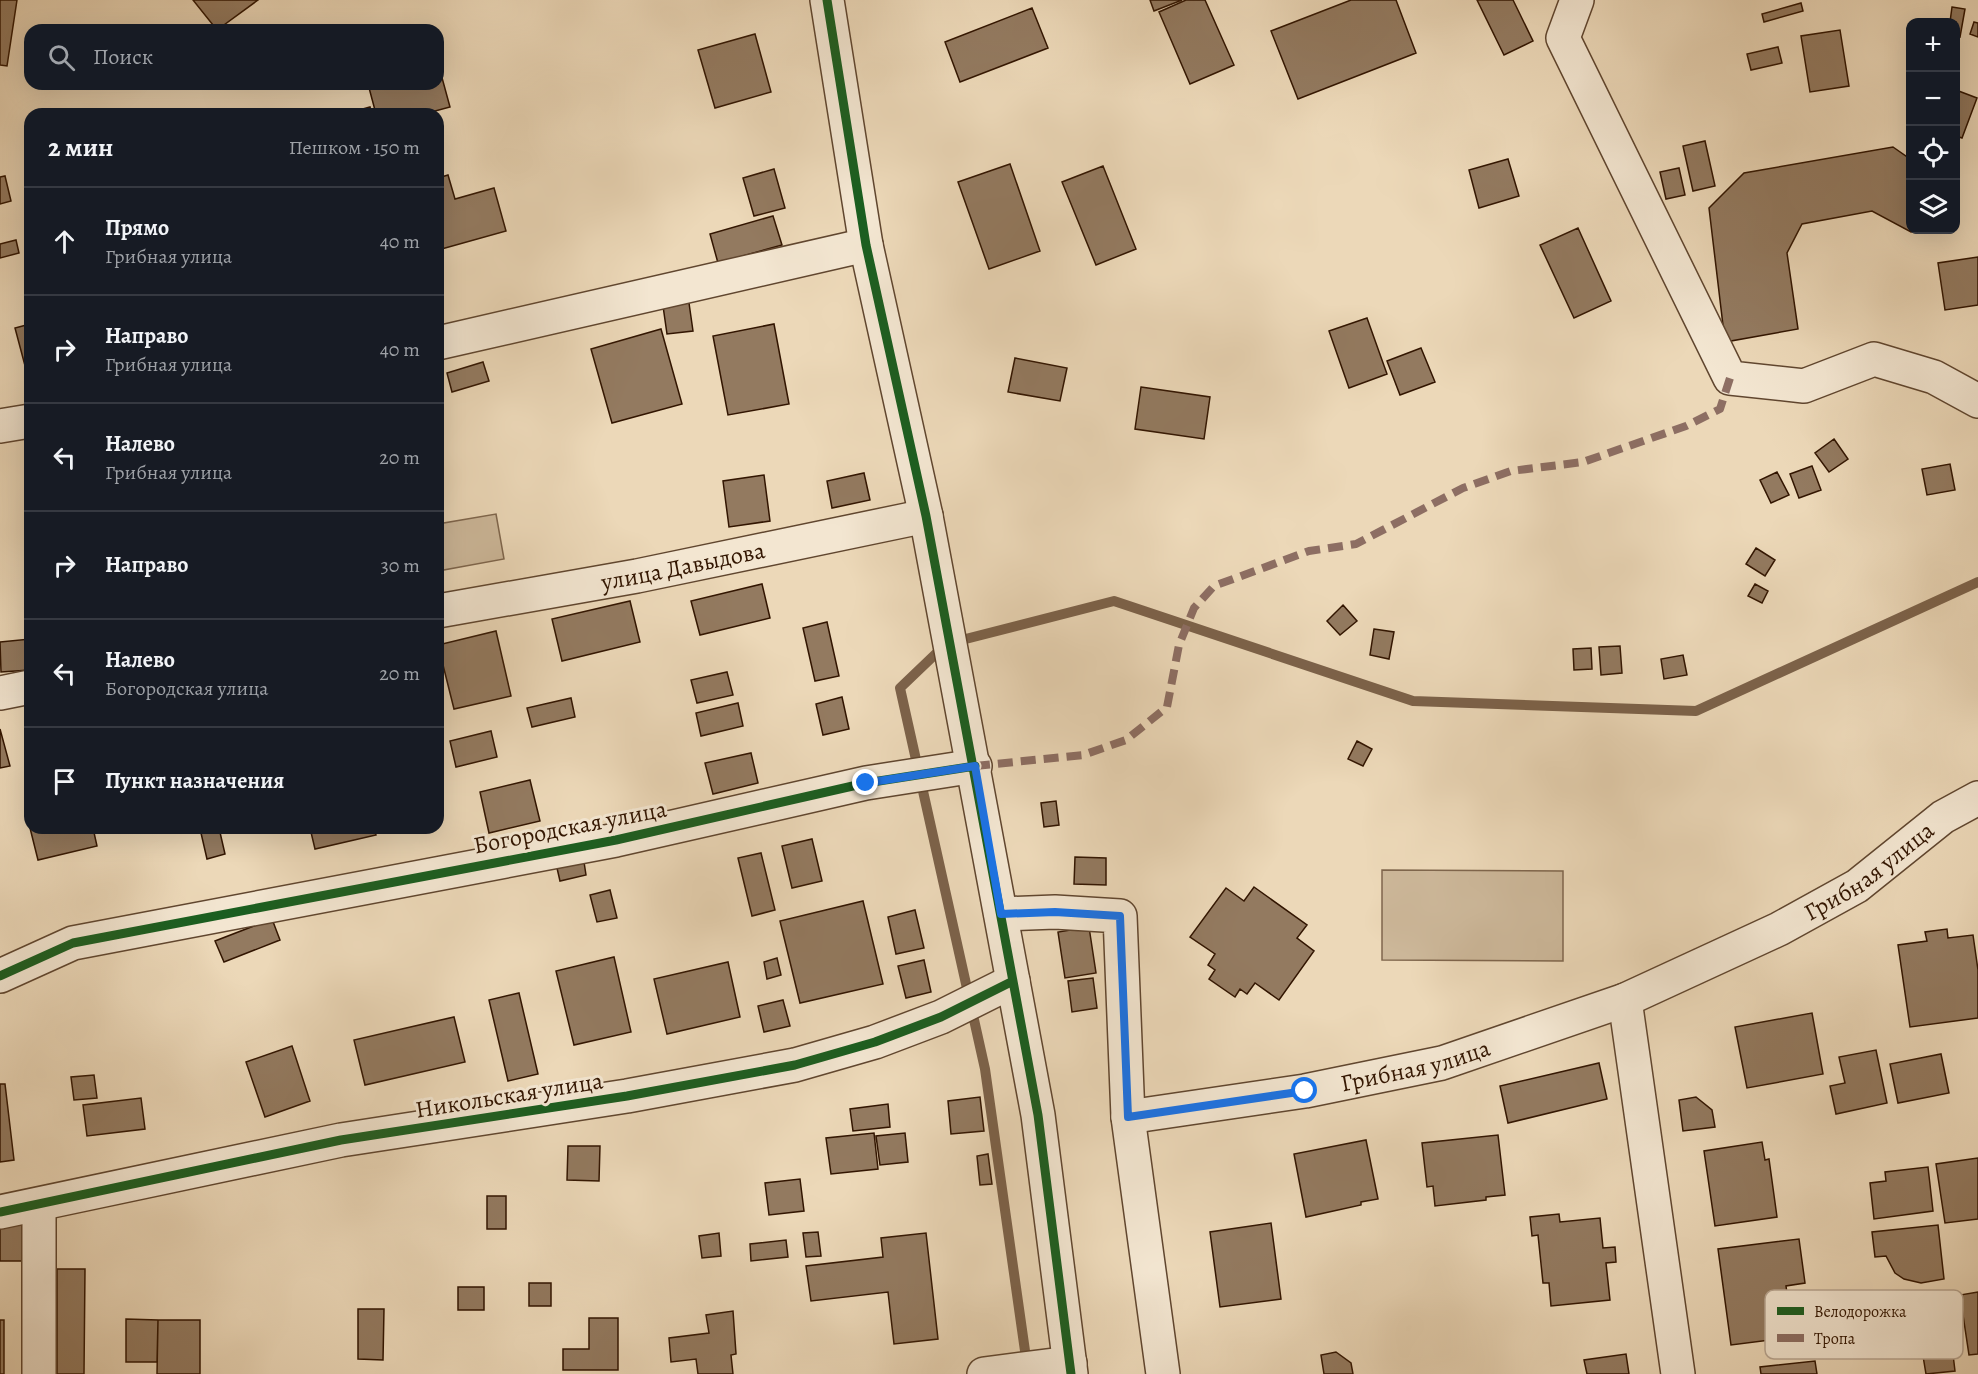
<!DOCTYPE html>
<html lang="ru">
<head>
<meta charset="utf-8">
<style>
	body { margin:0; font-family:Alegreya,serif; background:#242831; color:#f1f3f6 }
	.controls { position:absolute; right:18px; top:18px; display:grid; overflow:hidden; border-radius:12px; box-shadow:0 6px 24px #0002 }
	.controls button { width:54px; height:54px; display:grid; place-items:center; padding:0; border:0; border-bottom:2px solid #363941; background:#171b24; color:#f1f3f6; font:30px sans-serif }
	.stop { position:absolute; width:18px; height:18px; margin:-14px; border:4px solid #1a73e8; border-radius:50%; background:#fff }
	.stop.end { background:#1a73e8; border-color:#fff; box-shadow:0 2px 6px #0008 }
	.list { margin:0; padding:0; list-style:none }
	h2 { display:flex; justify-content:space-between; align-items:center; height:78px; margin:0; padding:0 24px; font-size:26px }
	h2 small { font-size:20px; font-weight:400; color:#9ea1a6 }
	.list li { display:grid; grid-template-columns:39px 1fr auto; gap:18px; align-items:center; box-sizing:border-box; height:108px; padding:0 24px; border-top:2px solid #363941 }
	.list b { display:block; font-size:22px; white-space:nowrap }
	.list p { margin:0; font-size:20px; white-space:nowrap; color:#9ea1a6 }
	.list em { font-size:20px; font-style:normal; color:#9ea1a6 }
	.icon { flex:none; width:33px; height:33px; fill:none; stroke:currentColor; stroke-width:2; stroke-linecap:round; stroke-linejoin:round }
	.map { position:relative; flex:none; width:1978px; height:1374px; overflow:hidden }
	.search { position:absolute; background:#171b24; box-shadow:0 6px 24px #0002; left:24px; top:24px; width:420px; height:66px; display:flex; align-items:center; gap:15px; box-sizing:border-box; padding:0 21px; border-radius:18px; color:#9ea1a6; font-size:22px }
	.panel { position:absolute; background:#171b24; box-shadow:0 6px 24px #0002; left:24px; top:108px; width:420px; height:726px; border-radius:18px }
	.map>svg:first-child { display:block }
	.green { fill:#ccb799; stroke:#7f664d; stroke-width:1.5 }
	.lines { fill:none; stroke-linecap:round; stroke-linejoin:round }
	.stream { stroke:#7c624a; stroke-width:10 }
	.building { fill:#937a60; stroke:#321501; stroke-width:1.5 }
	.minor-casing { stroke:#60462f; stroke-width:36 }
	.minor { stroke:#f3e6d1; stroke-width:33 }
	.quiet { stroke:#8d6e63; stroke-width:8; stroke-dasharray:15 8; stroke-linecap:butt }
	.cycleway-casing { stroke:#f3e6d1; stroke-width:13 }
	.cycleway { stroke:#1b5e20; stroke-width:9 }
	.route { stroke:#1a73e8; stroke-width:8 }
	.labels { text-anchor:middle; stroke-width:6; stroke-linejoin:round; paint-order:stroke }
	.street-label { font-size:24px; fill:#321501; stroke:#f3e6d1 }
	.key { fill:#f3e6d1; stroke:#b9a793; stroke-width:1.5 }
	.key-label { font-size:16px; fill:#321501 }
</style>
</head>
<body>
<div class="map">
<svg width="1978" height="1374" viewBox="0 0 1978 1374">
	<rect width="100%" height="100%" fill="#ecd8b8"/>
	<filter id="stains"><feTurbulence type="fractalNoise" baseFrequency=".00333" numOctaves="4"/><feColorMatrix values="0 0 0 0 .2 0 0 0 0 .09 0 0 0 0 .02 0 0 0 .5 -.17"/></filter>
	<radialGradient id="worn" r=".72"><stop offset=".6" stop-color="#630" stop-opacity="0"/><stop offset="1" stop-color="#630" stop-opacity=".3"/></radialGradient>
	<path class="green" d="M 496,514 L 504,559 L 438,571 L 438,524 Z
		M 1382,870 L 1563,871 L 1563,961 L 1382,960 Z"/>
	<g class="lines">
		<path class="stream" d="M 1027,1365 L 985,1069 L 900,688 L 946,644 L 1114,601 L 1413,701 L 1696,711 L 1978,582"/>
	</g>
	<path class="building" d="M 0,0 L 17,0 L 7,66 L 0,65 Z
		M 193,0 L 258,0 L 217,30 Z
		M 1150,0 L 1182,0 L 1154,11 Z
		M 1186,0 L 1205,0 L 1234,65 L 1190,84 L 1159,12 Z
		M 1351,0 L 1396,0 L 1416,53 L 1298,99 L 1271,31 Z
		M 1477,0 L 1513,0 L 1533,41 L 1504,55 Z
		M 1801,3 L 1803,11 L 1764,22 L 1762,14 Z
		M 1952,7 L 1965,9 L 1960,37 L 1956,36 L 1956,22 L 1950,22 Z
		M 1032,8 L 1048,48 L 960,82 L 945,42 Z
		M 1974,22 L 1978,23 L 1978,37 L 1970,34 Z
		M 1840,30 L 1849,86 L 1810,92 L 1801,36 Z
		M 755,34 L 771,92 L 715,108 L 698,50 Z
		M 1778,47 L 1782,63 L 1751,70 L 1747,54 Z
		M 438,63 L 450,107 L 424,114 L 376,114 L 368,84 L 438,84 Z
		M 1956,90 L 1977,98 L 1962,138 L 1956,136 Z
		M 370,107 L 372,114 L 345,114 Z
		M 1705,141 L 1715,186 L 1693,191 L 1683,146 Z
		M 1893,147 L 1910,159 L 1910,230 L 1921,230 L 1911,232 L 1872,211 L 1802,224 L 1787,253 L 1798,329 L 1725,342 L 1709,208 L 1744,173 Z
		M 1508,159 L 1519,196 L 1479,208 L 1469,170 Z
		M 1010,164 L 1040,251 L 989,269 L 958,182 Z
		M 1103,166 L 1136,249 L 1096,265 L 1062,182 Z
		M 1679,168 L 1685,195 L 1666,199 L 1660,172 Z
		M 774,169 L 785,208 L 754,216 L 743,178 Z
		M 448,175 L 455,199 L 494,188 L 506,231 L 438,250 L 438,178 Z
		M 5,176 L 11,201 L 0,204 L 0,177 Z
		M 773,216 L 782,245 L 718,263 L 710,234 Z
		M 1578,228 L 1611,301 L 1574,318 L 1540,245 Z
		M 16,240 L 19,253 L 0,258 L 0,244 Z
		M 1978,257 L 1978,305 L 1945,310 L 1938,263 Z
		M 689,303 L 693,331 L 667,334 L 663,306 Z
		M 1367,318 L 1387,374 L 1349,388 L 1329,331 Z
		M 30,324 L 30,377 L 28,377 L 15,328 Z
		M 774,324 L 789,404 L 728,415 L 713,336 Z
		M 661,329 L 682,404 L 612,423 L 591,349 Z
		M 1421,348 L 1435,382 L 1400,395 L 1387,361 Z
		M 1015,358 L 1067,368 L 1060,401 L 1008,392 Z
		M 483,362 L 489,381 L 452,392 L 447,373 Z
		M 1141,387 L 1210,397 L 1204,439 L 1135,429 Z
		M 1834,439 L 1848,459 L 1829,472 L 1815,453 Z
		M 1950,464 L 1955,490 L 1927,495 L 1922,469 Z
		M 1812,466 L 1821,490 L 1799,498 L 1790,474 Z
		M 1777,472 L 1789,495 L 1771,503 L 1760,480 Z
		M 864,473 L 870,500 L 832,508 L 827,481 Z
		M 764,475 L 770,521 L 729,527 L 723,481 Z
		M 1756,548 L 1775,560 L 1765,576 L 1746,564 Z
		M 762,584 L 770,618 L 700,635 L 691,601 Z
		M 1755,584 L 1768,591 L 1762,603 L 1748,596 Z
		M 630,601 L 640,642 L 562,661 L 552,619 Z
		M 1343,605 L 1357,621 L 1340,635 L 1327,621 Z
		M 827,622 L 839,676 L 815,681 L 803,628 Z
		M 1374,629 L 1394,632 L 1389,659 L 1370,655 Z
		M 496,631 L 511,696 L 454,709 L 438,645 Z
		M 30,639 L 30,670 L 1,672 L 0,642 Z
		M 1620,646 L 1622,673 L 1601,675 L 1599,647 Z
		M 1591,648 L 1592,669 L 1574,670 L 1573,649 Z
		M 1683,655 L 1687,675 L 1664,679 L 1661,659 Z
		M 727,672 L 733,695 L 697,703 L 691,680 Z
		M 842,697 L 849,729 L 823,735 L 816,704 Z
		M 571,698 L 575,717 L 532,727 L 527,708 Z
		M 738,703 L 743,726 L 701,736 L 696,713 Z
		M 0,729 L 10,766 L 0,768 Z
		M 491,731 L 497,757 L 456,767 L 450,741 Z
		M 1357,741 L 1372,749 L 1363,766 L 1348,759 Z
		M 751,753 L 758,783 L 713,794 L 705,763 Z
		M 530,780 L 540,821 L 489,833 L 480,792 Z
		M 1056,801 L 1059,825 L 1044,827 L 1041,803 Z
		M 30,807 L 30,826 L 26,808 Z
		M 30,828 L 93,828 L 97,846 L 38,860 Z
		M 219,828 L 225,854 L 207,859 L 201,833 Z
		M 310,828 L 374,828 L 376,835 L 315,849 Z
		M 812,839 L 822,881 L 792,888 L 782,846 Z
		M 761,853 L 775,910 L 752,916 L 738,858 Z
		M 1075,857 L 1106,858 L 1106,885 L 1074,884 Z
		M 584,862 L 586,875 L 560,881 L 557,868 Z
		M 1254,887 L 1307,925 L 1297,938 L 1314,951 L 1279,1000 L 1255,983 L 1247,994 L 1240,989 L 1235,997 L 1209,979 L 1215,970 L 1208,965 L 1215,954 L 1190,937 L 1226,888 L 1244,901 Z
		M 610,890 L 617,918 L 597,922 L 590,895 Z
		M 863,901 L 883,984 L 800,1003 L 780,921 Z
		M 915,910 L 924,948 L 896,954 L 888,917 Z
		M 272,919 L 280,940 L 224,962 L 215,941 Z
		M 1089,927 L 1096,973 L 1065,978 L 1058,932 Z
		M 1947,929 L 1948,938 L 1973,935 L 1978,970 L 1978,1018 L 1910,1027 L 1898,945 L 1927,941 L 1925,932 Z
		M 614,957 L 631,1032 L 574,1045 L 556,971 Z
		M 777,958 L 781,975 L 767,979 L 764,962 Z
		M 924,960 L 931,992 L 906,998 L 898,966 Z
		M 728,962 L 740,1017 L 667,1034 L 654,979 Z
		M 1093,978 L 1097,1008 L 1072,1012 L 1068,981 Z
		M 519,993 L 538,1074 L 508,1081 L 489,1000 Z
		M 783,1000 L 790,1026 L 764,1032 L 758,1006 Z
		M 1812,1013 L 1823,1074 L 1747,1088 L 1735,1027 Z
		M 454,1017 L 465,1062 L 365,1085 L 354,1040 Z
		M 292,1046 L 310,1101 L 265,1117 L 246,1062 Z
		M 1876,1050 L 1887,1103 L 1836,1114 L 1830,1086 L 1845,1083 L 1839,1057 Z
		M 1941,1054 L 1949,1093 L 1898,1103 L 1890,1064 Z
		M 1599,1063 L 1607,1099 L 1508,1123 L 1500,1086 Z
		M 94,1075 L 97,1098 L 74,1100 L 71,1077 Z
		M 0,1084 L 5,1084 L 14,1160 L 0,1162 Z
		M 980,1097 L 984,1131 L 951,1134 L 948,1101 Z
		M 1696,1097 L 1712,1110 L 1715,1127 L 1683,1131 L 1679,1100 Z
		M 141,1098 L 145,1129 L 87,1136 L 83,1105 Z
		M 888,1104 L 890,1127 L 853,1131 L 850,1109 Z
		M 874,1133 L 878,1169 L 831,1174 L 826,1138 Z
		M 905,1133 L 908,1162 L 880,1165 L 876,1136 Z
		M 1498,1135 L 1505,1195 L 1486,1197 L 1486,1200 L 1435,1206 L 1433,1186 L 1427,1187 L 1422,1143 Z
		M 1366,1140 L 1378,1199 L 1361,1202 L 1361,1205 L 1306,1217 L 1294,1154 Z
		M 1762,1142 L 1765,1160 L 1769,1159 L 1777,1217 L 1715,1226 L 1704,1151 Z
		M 568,1146 L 600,1146 L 599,1181 L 567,1180 Z
		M 988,1154 L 992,1184 L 980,1185 L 977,1156 Z
		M 1978,1158 L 1978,1219 L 1945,1223 L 1936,1164 Z
		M 1928,1167 L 1933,1211 L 1874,1219 L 1870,1183 L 1886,1181 L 1885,1172 Z
		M 800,1179 L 804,1211 L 769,1215 L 765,1183 Z
		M 487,1196 L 506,1196 L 506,1229 L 487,1229 Z
		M 1559,1214 L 1560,1222 L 1600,1218 L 1603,1248 L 1615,1247 L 1616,1262 L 1606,1263 L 1610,1300 L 1551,1306 L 1549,1283 L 1543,1283 L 1538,1235 L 1532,1236 L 1530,1217 Z
		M 0,1216 L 23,1216 L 22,1261 L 0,1261 Z
		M 1271,1223 L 1281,1299 L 1220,1307 L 1210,1232 Z
		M 1938,1225 L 1944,1279 L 1921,1283 L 1904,1279 L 1895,1273 L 1886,1256 L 1875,1257 L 1872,1232 Z
		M 818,1232 L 821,1256 L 806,1257 L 803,1233 Z
		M 719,1233 L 721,1256 L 702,1258 L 699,1236 Z
		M 926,1233 L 938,1339 L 894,1344 L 888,1292 L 811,1301 L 806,1266 L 883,1257 L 881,1238 Z
		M 1799,1239 L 1805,1283 L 1786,1286 L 1793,1337 L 1731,1345 L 1718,1249 Z
		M 786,1240 L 788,1257 L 751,1261 L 750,1244 Z
		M 57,1269 L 85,1269 L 84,1374 L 57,1374 Z
		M 529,1283 L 551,1283 L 551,1306 L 529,1306 Z
		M 458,1287 L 484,1287 L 484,1310 L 458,1310 Z
		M 1978,1292 L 1978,1354 L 1969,1355 L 1960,1295 Z
		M 358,1309 L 384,1309 L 383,1360 L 358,1359 Z
		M 733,1311 L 736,1354 L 731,1355 L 733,1374 L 698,1374 L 696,1359 L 671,1362 L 669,1338 L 709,1333 L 706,1315 Z
		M 589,1318 L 618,1318 L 618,1370 L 563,1370 L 563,1349 L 589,1349 Z
		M 126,1319 L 158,1320 L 157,1362 L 126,1362 Z
		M 0,1320 L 4,1320 L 4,1374 L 0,1374 Z
		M 158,1320 L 200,1320 L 200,1374 L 157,1374 Z
		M 1952,1346 L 1955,1371 L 1926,1374 L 1922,1350 Z
		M 1336,1352 L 1351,1363 L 1353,1374 L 1324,1374 L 1321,1355 Z
		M 1626,1354 L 1629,1374 L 1587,1374 L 1584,1360 Z
		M 1815,1361 L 1817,1374 L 1761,1374 L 1760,1367 Z"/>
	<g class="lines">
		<g class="minor-casing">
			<g id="minor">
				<path d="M 827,0 L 866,245 L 926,516 L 1038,1115 L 1071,1374"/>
				<path d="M 1577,0 L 1563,38 L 1730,378 L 1804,386 L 1874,359 L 1934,377 L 1978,401"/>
				<path d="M 438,343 L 866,245"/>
				<path d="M 0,426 L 30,421"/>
				<path id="s1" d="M 438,611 L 637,576 L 926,516"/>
				<path d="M 0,693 L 30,687"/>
				<path d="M 1001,914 L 1055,912 L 1120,916 L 1128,1117 L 1163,1374"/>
				<path d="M 0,976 L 73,943 L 616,840 L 866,783 L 975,766"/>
				<path d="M 1625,1000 L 1678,1374"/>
				<path id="s2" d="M 1128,1117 L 1305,1091 L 1442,1063 L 1625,1000 L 1779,929 L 1857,886 L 1943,817 L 1978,798"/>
				<path d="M 39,1205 L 39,1374"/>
				<path d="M 0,1212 L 341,1140 L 627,1096 L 795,1065 L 875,1042 L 941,1017 L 1013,981"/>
				<path d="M 984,1374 L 1070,1363"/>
			</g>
		</g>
		<use href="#minor" class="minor"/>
		<path class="quiet" d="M 975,766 L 1083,755 L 1126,740 L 1167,707 L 1179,645 L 1194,608 L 1214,586 L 1309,551 L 1356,544 L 1463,488 L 1511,471 L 1583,462 L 1686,426 L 1720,409 L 1730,378"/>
		<g class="cycleway-casing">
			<path id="cycleway" d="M 827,0 L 866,245 L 926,516 L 1038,1115 L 1071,1374
				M 0,976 L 73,943 L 616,840 L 866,783 L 975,766
				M 0,1212 L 341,1140 L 627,1096 L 795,1065 L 875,1042 L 941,1017 L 1013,981"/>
		</g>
		<use href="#cycleway" class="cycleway"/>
	</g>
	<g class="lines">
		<path class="route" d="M 866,783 L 975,766 L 1001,914 L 1055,912 L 1120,916 L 1128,1117 L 1305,1091"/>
	</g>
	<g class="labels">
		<g class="street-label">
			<text dy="8" stroke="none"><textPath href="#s1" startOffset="249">улица Давыдова</textPath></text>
			<text transform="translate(570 827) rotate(-11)" y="8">Богородская улица</text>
			<text dy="8" stroke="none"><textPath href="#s2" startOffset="789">Грибная улица</textPath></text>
			<text dy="8" stroke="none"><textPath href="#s2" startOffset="292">Грибная улица</textPath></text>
			<text transform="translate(509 1095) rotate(-9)" y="8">Никольская улица</text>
		</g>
	</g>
	<rect x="1765" y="1290" width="198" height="69" rx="9" class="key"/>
	<rect x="1777" y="1307" width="27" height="8" fill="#1b5e20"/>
	<rect x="1777" y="1334" width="27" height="8" fill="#8d6e63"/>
	<g class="key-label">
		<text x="1814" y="1317">Велодорожка</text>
		<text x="1814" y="1344">Тропа</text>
	</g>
	<rect width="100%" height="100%" filter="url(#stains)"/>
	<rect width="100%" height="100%" fill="url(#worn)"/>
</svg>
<div class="controls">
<button>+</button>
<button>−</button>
<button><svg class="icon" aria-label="locate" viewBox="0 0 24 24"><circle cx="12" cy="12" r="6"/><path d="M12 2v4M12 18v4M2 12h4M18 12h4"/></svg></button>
<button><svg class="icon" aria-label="layers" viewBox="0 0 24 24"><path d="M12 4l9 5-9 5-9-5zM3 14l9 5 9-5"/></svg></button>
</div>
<div class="stop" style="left:1305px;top:1091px"></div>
<div class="stop end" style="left:866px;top:783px"></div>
<div class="search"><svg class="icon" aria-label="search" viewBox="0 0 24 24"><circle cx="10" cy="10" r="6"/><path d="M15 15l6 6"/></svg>Поиск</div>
<section class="panel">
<h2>2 мин<small>Пешком · 150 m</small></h2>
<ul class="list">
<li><svg class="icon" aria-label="ahead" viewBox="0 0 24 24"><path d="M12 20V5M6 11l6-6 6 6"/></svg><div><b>Прямо</b><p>Грибная улица</p></div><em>40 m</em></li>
<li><svg class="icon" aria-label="right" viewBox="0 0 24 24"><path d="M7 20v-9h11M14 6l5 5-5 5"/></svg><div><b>Направо</b><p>Грибная улица</p></div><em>40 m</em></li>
<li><svg class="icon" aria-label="left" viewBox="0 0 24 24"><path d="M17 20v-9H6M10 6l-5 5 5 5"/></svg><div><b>Налево</b><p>Грибная улица</p></div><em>20 m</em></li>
<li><svg class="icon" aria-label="right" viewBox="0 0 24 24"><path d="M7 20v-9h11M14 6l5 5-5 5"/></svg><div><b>Направо</b></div><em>30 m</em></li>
<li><svg class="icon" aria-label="left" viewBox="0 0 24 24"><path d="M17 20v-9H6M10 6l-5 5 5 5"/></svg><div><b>Налево</b><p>Богородская улица</p></div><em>20 m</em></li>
<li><svg class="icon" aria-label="arrive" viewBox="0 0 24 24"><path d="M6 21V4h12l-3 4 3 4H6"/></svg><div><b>Пункт назначения</b></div></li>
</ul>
</section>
</div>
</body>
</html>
